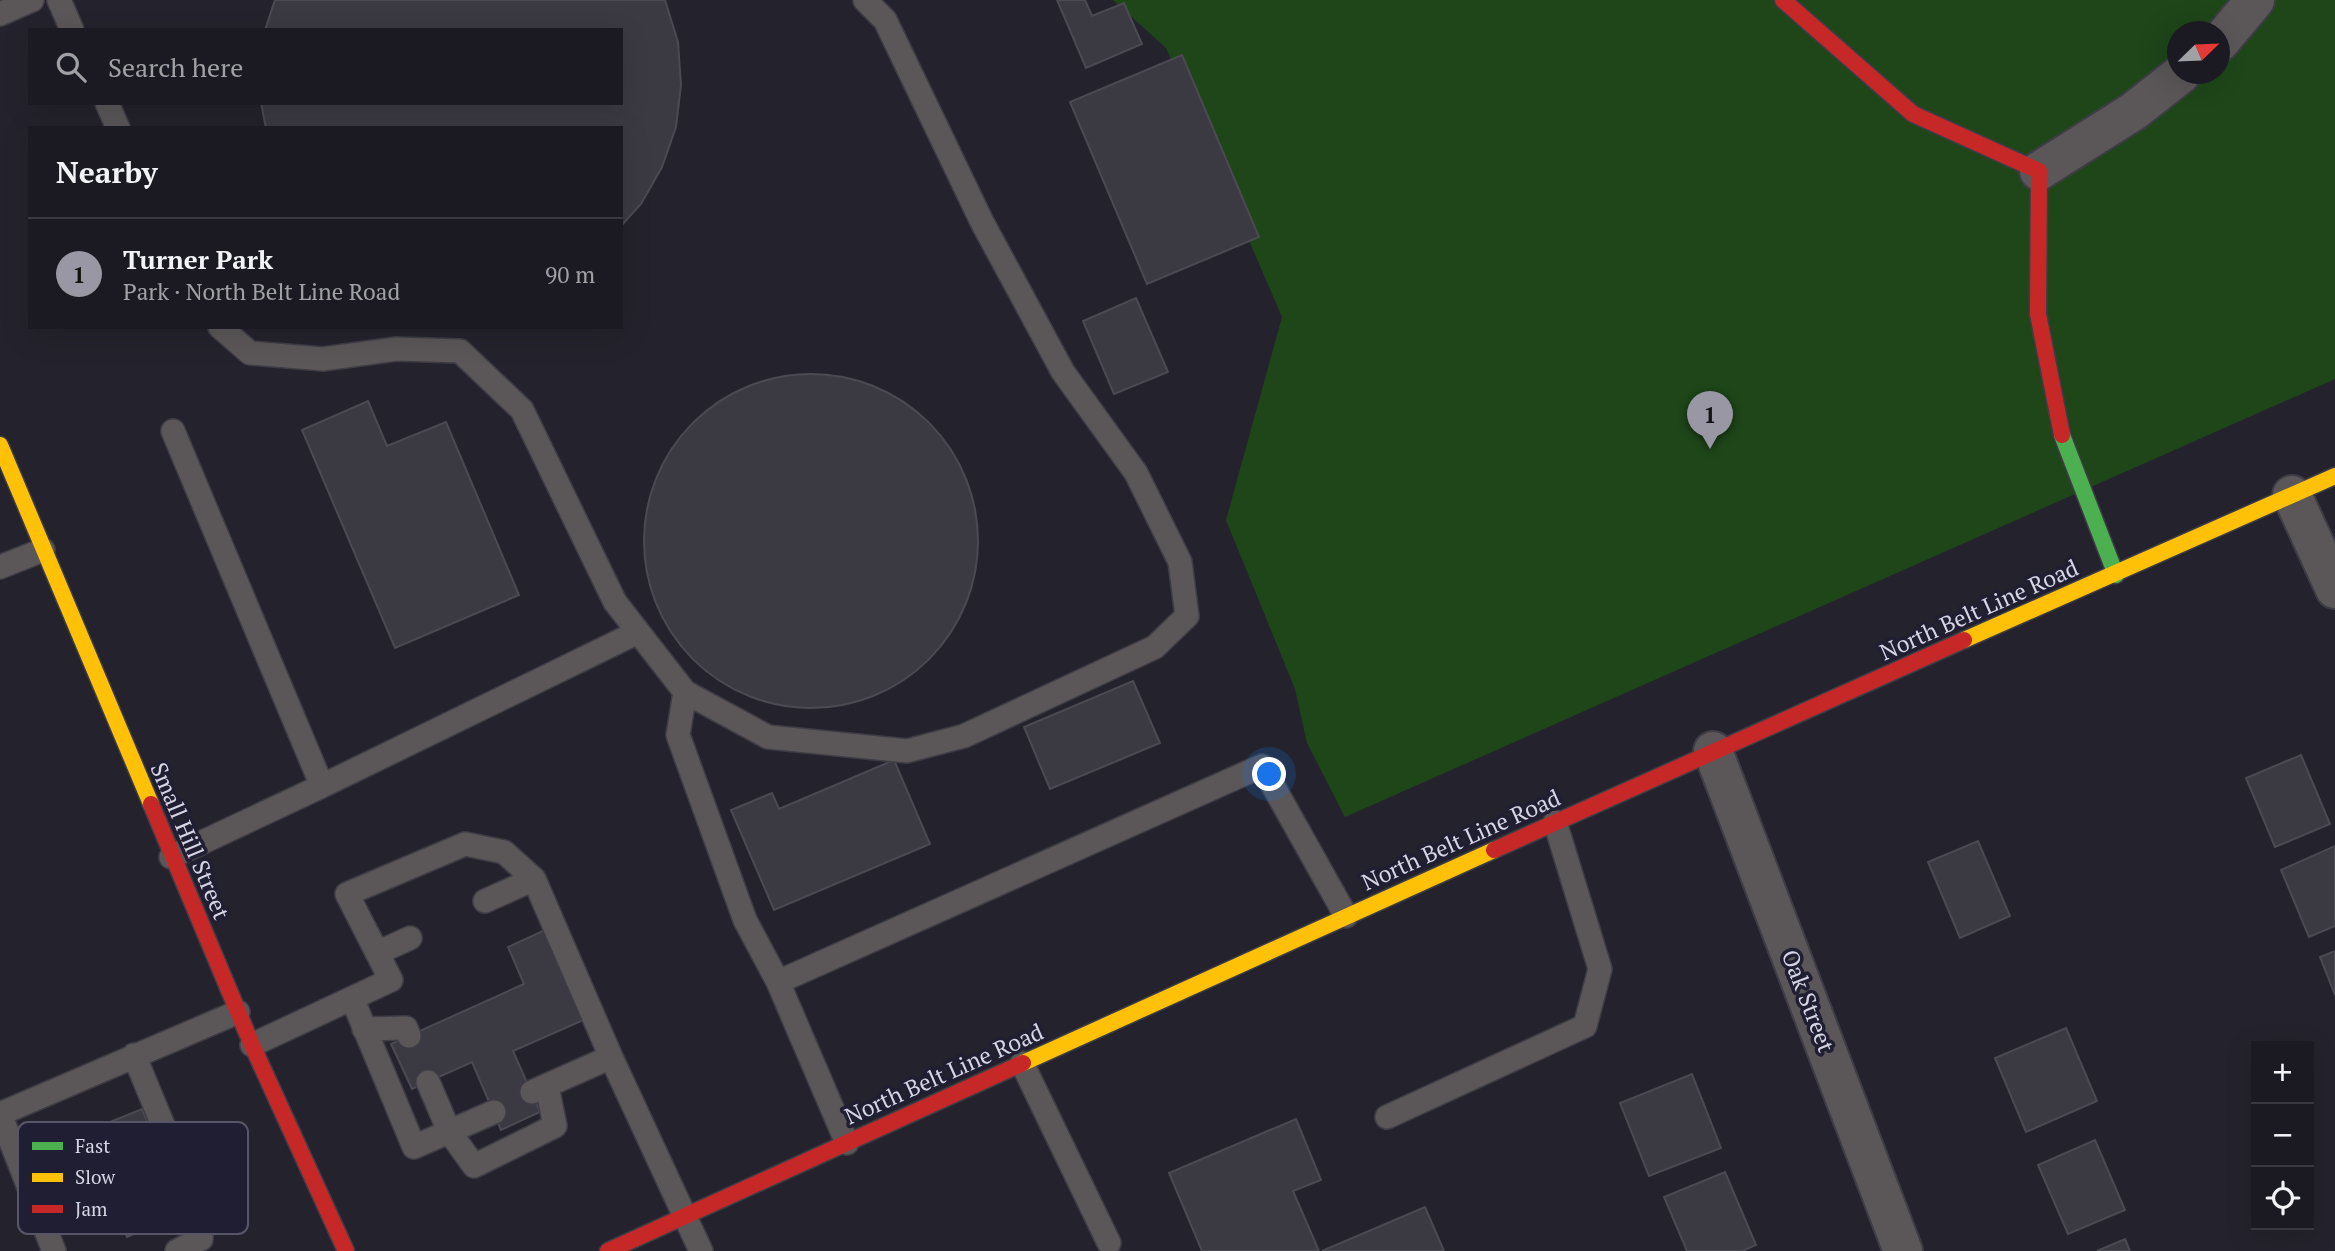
<!DOCTYPE html>
<html lang="en">
<head>
<meta charset="utf-8">
<style>
	body { margin:0; font-family:"PT Serif",serif; background:#28272f; color:#f1f3f6 }
	.controls { position:absolute; right:21px; bottom:21px; display:grid; overflow:hidden; border-radius:0px; box-shadow:0 7px 28px #0002 }
	.controls button { width:63px; height:63px; display:grid; place-items:center; padding:0; border:0; border-bottom:2px solid #393840; background:#1b1a22; color:#f1f3f6; font:35px sans-serif }
	.compass { position:absolute; left:2167px; top:21px; width:63px; height:63px; border-radius:50%; background:#1b1a22; box-shadow:0 7px 28px #0002; rotate:67deg }
	.you { position:absolute; left:1270px; top:775px; width:24px; height:24px; margin:-18px; border:5px solid #fff; border-radius:50%; background:#1a73e8; box-shadow:0 0 0 10px #1a73e833 }
	.badge { display:grid; place-items:center; width:46px; height:46px; border-radius:50%; background:#9897a3; color:#111; font-size:23px; font-weight:700 }
	.pin { position:absolute; translate:-50% -58px; filter:drop-shadow(0 2px 4px #0008) }
	.pin::after { content:''; position:absolute; top:37px; width:24px; height:21px; background:inherit; clip-path:polygon(0 0,100% 0,50% 100%) }
	.list { margin:0; padding:0; list-style:none }
	h2 { display:flex; justify-content:space-between; align-items:center; height:91px; margin:0; padding:0 28px; font-size:30px }
	h2 small { font-size:23px; font-weight:400; color:#a0a1a5 }
	.list li { display:grid; grid-template-columns:46px 1fr auto; gap:21px; align-items:center; box-sizing:border-box; height:112px; padding:0 28px; border-top:2px solid #393840 }
	.list b { display:block; font-size:26px; white-space:nowrap }
	.list p { margin:0; font-size:23px; white-space:nowrap; color:#a0a1a5 }
	.list em { font-size:23px; font-style:normal; color:#a0a1a5 }
	.icon { flex:none; width:38px; height:38px; fill:none; stroke:currentColor; stroke-width:2; stroke-linecap:round; stroke-linejoin:round }
	.map { position:relative; flex:none; width:2335px; height:1251px; overflow:hidden }
	.search { position:absolute; background:#1b1a22; box-shadow:0 7px 28px #0002; left:28px; top:28px; width:595px; height:77px; display:flex; align-items:center; gap:18px; box-sizing:border-box; padding:0 24px; border-radius:0px; color:#a0a1a5; font-size:26px }
	.panel { position:absolute; background:#1b1a22; box-shadow:0 7px 28px #0002; left:28px; top:126px; width:595px; height:203px; border-radius:0px }
	.map>svg:first-child { display:block }
	.green { fill:#1e4619; fill-rule:evenodd }
	.building { fill:#3b3a43; stroke:#4b4a53; stroke-width:2 }
	.lines { fill:none; stroke-linecap:round; stroke-linejoin:round }
	.lane-casing { stroke:#3e3d46; stroke-width:26 }
	.street-casing { stroke:#3e3d46; stroke-width:42 }
	.fast-casing { stroke:#3e3d46; stroke-width:19 }
	.slow-casing { stroke:#3e3d46; stroke-width:19 }
	.jam-casing { stroke:#3e3d46; stroke-width:19 }
	.lane { stroke:#5b5758; stroke-width:23 }
	.street { stroke:#5b5758; stroke-width:38 }
	.fast { stroke:#4caf50; stroke-width:16 }
	.slow { stroke:#ffc107; stroke-width:16 }
	.jam { stroke:#c62828; stroke-width:16 }
	.labels { text-anchor:middle; stroke-width:7; stroke-linejoin:round; paint-order:stroke }
	.street-label { font-size:23px; fill:#d6d5e3; stroke:#201e32 }
	.key { fill:#201e32; stroke:#575567; stroke-width:2 }
	.key-label { font-size:19px; fill:#d6d5e3 }
</style>
</head>
<body>
<div class="map">
<svg width="2335" height="1251" viewBox="0 0 2335 1251">
	<rect width="100%" height="100%" fill="#24232d"/>
	<path class="green" d="M 1113,0 L 2335,0 L 2335,379 L 1345,817 L 1307,743 L 1295,689 L 1226,520 L 1282,317 L 1166,48 ZM 2178,32 L 2220,32 L 2220,74 L 2178,74 Z"/>
	<path class="building" d="M 275,0 L 665,0 L 678,42 L 681,85 L 676,127 L 662,167 L 641,204 L 621,226 L 621,128 L 266,128 L 261,103 L 621,103 L 621,30 L 265,30 Z
		M 1057,0 L 1085,0 L 1092,16 L 1124,3 L 1142,44 L 1086,68 Z
		M 1182,55 L 1259,237 L 1147,284 L 1070,102 Z
		M 1136,298 L 1168,372 L 1114,394 L 1083,321 Z
		M644 541a167 167 0 1 1 334 0a167 167 0 1 1-334 0Z
		M 368,401 L 387,446 L 446,422 L 519,595 L 395,648 L 302,430 Z
		M 1133,681 L 1160,743 L 1050,789 L 1024,727 Z
		M 2301,755 L 2330,824 L 2275,847 L 2246,778 Z
		M 894,760 L 930,844 L 774,910 L 731,810 L 772,793 L 779,809 Z
		M 1978,841 L 2010,916 L 1960,938 L 1928,862 Z
		M 2335,846 L 2335,926 L 2309,937 L 2281,870 Z
		M 547,929 L 588,1018 L 513,1051 L 540,1112 L 501,1130 L 472,1062 L 412,1089 L 391,1044 L 524,984 L 508,947 Z
		M 2335,951 L 2335,995 L 2320,957 Z
		M 2066,1028 L 2097,1101 L 2026,1132 L 1995,1058 Z
		M 1692,1074 L 1721,1148 L 1649,1176 L 1620,1103 Z
		M 142,1109 L 186,1212 L 127,1237 L 83,1133 Z
		M 1296,1119 L 1321,1180 L 1293,1191 L 1319,1251 L 1202,1251 L 1169,1173 Z
		M 2095,1140 L 2125,1210 L 2068,1234 L 2038,1165 Z
		M 1725,1172 L 1756,1245 L 1742,1251 L 1687,1251 L 1664,1197 Z
		M 1425,1207 L 1444,1251 L 1322,1251 Z
		M 2125,1239 L 2130,1251 L 2097,1251 Z"/>
	<g class="lines">
		<g class="lane-casing">
			<path id="lane" d="M 59,0 L 72,30
				M 0,14 L 32,0
				M 107,103 L 118,128
				M 220,327 L 250,353 L 323,359 L 396,349 L 460,351 L 522,410 L 615,602 L 685,692 L 768,737 L 907,751 L 964,736 L 1155,647 L 1187,616 L 1180,562 L 1136,473 L 1063,372 L 982,222 L 885,20 L 865,0
				M 0,567 L 43,550
				M 685,692 L 678,735 L 745,920 L 778,982
				M 322,786 L 638,632
				M 171,857 L 322,786 L 173,431
				M 485,901 L 534,879
				M 377,953 L 410,938
				M 352,998 L 414,1147 L 494,1112
				M 364,1029 L 406,1028 L 409,1036
				M 252,1045 L 391,980 L 347,894 L 465,844 L 504,852 L 534,879 L 611,1057 L 701,1251
				M 134,1055 L 201,1217 L 201,1239 L 177,1251
				M 1022,1063 L 1109,1243
				M 428,1082 L 449,1131 L 474,1166 L 555,1126 L 547,1086
				M 532,1092 L 611,1057
				M 1387,1117 L 1585,1026 L 1600,969 L 1555,822
				M 847,1143 L 778,982 L 1262,766 L 1346,916
				M 54,1251 L 0,1114 L 238,1012"/>
		</g>
		<g class="street-casing">
			<path id="street" d="M 2220,42 L 2255,0
				M 2039,171 L 2134,111 L 2181,74
				M 2292,495 L 2335,589
				M 1713,751 L 1903,1251"/>
		</g>
		<g class="fast-casing">
			<path id="fast" d="M 2062,435 L 2116,575"/>
		</g>
		<g class="slow-casing">
			<path id="slow" d="M 0,445 L 151,804
				M 1964,640 L 2335,476
				M 1023,1063 L 1494,850"/>
		</g>
		<g class="jam-casing">
			<path id="jam" d="M 1783,0 L 1913,114 L 2039,171 L 2038,314 L 2062,435
				M 151,804 L 252,1045 L 346,1251
				M 1494,850 L 1964,640
				M 608,1251 L 1023,1063"/>
		</g>
		<use href="#lane" class="lane"/>
		<use href="#street" class="street"/>
		<use href="#fast" class="fast"/>
		<use href="#slow" class="slow"/>
		<use href="#jam" class="jam"/>
	</g>
	<g class="labels">
		<g class="street-label">
			<text transform="translate(1979 610) rotate(-24)" y="8">North Belt Line Road</text>
			<text transform="translate(1461 840) rotate(-24)" y="8">North Belt Line Road</text>
			<text transform="translate(190 841) rotate(67)" y="8">Small Hill Street</text>
			<text transform="translate(1808 1001) rotate(69)" y="8">Oak Street</text>
			<text transform="translate(944 1074) rotate(-24)" y="8">North Belt Line Road</text>
		</g>
	</g>
	<rect x="18" y="1122" width="230" height="112" rx="10" class="key"/>
	<rect x="32" y="1142" width="31" height="8" fill="#4caf50"/>
	<rect x="32" y="1173" width="31" height="9" fill="#ffc107"/>
	<rect x="32" y="1205" width="31" height="8" fill="#c62828"/>
	<g class="key-label">
		<text x="75" y="1153">Fast</text>
		<text x="75" y="1184">Slow</text>
		<text x="75" y="1216">Jam</text>
	</g>
</svg>
<div class="controls">
<button>+</button>
<button>−</button>
<button><svg class="icon" aria-label="locate" viewBox="0 0 24 24"><circle cx="12" cy="12" r="6"/><path d="M12 2v4M12 18v4M2 12h4M18 12h4"/></svg></button>
</div>
<svg class="compass" viewBox="-18 -18 36 36"><path d="M0-13l5 13h-10z" fill="#e53935"/><path d="M0 13l5-13h-10z" fill="#a0a1a5"/></svg>
<div class="you"></div>
<div class="pin badge" style="left:1710px;top:449px">1</div>
<div class="search"><svg class="icon" aria-label="search" viewBox="0 0 24 24"><circle cx="10" cy="10" r="6"/><path d="M15 15l6 6"/></svg>Search here</div>
<section class="panel">
<h2>Nearby<small></small></h2>
<ul class="list">
<li><span class="badge">1</span><div><b>Turner Park</b><p>Park · North Belt Line Road</p></div><em>90 m</em></li>
</ul>
</section>
</div>
</body>
</html>
